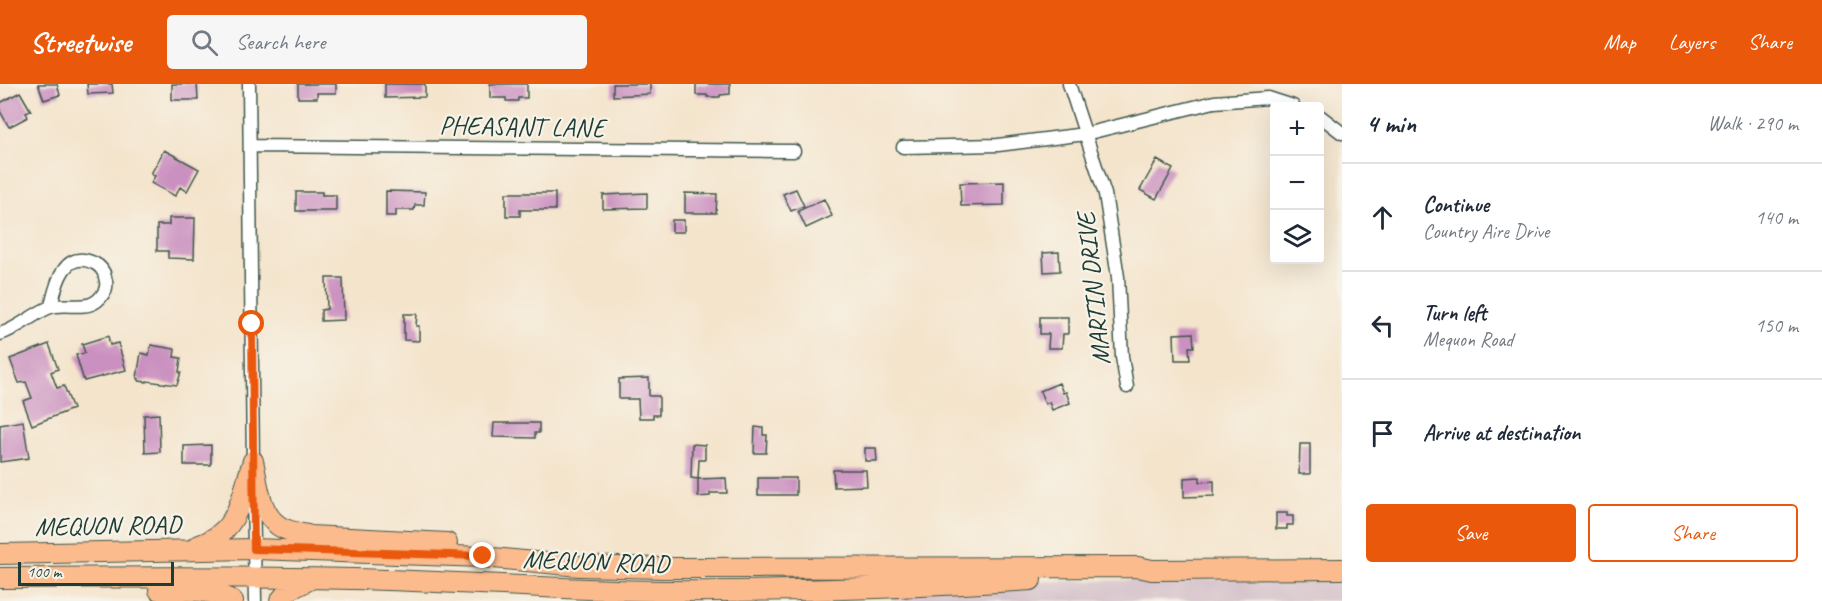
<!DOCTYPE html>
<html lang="en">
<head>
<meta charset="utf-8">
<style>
	body { margin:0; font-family:Caveat,sans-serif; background:#f6f6f7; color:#1f2937 }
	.controls { position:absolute; right:18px; top:18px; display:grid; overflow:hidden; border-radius:6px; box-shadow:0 6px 24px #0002 }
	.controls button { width:54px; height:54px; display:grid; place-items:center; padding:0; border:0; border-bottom:2px solid #e0e1e3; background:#fff; color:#1f2937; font:30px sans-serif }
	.scale { position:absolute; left:18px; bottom:15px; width:156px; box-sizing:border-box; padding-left:6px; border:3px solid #1f3d34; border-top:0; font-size:16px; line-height:21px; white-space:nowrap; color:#1f3d34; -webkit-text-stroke:4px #f7f3e8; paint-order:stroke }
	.stop { position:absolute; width:18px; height:18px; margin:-14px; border:4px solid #ea580c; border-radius:50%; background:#fff }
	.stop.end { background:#ea580c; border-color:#fff; box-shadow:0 2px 6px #0008 }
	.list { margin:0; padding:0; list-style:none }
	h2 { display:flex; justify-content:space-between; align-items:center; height:78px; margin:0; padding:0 24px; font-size:26px }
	h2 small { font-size:20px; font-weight:400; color:#747a83 }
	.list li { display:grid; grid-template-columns:39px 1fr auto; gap:18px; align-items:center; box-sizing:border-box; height:108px; padding:0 24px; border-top:2px solid #e0e1e3 }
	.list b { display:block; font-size:22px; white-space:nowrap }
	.list p { margin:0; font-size:20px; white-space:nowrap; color:#747a83 }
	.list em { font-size:20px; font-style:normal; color:#747a83 }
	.actions { display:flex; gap:12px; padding:18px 24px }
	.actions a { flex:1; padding:14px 0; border:2px solid #ea580c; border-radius:6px; text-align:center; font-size:21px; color:#ea580c }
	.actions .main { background:#ea580c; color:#fff }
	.icon { flex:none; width:33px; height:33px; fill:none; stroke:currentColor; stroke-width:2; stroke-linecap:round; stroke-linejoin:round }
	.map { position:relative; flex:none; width:1342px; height:517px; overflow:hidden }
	header { display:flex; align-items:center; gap:36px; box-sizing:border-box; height:84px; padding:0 30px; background:#ea580c; color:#fff }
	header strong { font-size:28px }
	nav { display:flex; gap:33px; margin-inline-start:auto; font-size:21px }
	.search { width:420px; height:54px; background:#f6f6f7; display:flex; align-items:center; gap:15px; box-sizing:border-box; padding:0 21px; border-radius:6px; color:#747a83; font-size:22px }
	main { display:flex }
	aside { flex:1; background:#fff }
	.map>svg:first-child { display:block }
	.industrial { fill:#d2bdc7 }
	.building { fill:#ca90c0 }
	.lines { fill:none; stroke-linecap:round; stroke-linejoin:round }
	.street-casing { stroke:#3f564b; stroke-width:15 }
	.primary-casing { stroke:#3f564b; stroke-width:22 }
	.street { stroke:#fff; stroke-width:12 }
	.primary { stroke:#fbbb8d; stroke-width:20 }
	.route { stroke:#ea580c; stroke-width:8 }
	.labels { text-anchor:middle; stroke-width:4.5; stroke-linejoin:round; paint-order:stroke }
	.street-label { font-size:26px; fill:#1f3d34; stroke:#f7f3e8 }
</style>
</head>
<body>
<header>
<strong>Streetwise</strong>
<div class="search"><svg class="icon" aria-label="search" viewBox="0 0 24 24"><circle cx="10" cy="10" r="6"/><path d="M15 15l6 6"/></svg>Search here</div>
<nav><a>Map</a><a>Layers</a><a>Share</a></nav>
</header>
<main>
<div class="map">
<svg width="1342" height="517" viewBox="0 0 1342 517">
	<rect width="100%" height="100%" fill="#f7f3e8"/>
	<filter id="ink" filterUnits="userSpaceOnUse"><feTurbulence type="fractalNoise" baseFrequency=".0167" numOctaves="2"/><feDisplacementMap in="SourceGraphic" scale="12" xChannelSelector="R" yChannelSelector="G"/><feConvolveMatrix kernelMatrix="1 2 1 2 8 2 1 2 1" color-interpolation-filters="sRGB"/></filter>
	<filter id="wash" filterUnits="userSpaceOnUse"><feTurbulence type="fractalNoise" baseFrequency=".008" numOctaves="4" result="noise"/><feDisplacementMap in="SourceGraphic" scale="24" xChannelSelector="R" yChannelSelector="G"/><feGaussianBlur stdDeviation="1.35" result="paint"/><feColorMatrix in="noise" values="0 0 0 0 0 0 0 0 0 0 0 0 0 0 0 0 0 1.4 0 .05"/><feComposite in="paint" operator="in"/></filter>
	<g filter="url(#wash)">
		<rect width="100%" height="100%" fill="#f4e4cc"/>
		<path class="industrial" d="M 1324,494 L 1342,495 L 1342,517 L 893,517 L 893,499 Z"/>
		<g id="blocks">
			<path class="building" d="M 38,0 L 57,0 L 60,11 L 44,16 Z
				M 87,0 L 112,0 L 113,9 L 88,10 Z
				M 172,0 L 197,0 L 198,16 L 172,16 Z
				M 298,0 L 336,0 L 336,9 L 317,9 L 317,14 L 298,14 Z
				M 385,0 L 425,0 L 425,13 L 385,14 Z
				M 490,0 L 527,0 L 527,14 L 518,14 L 518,17 L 506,17 L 506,14 L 490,14 Z
				M 613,0 L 650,0 L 650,10 L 613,12 Z
				M 696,0 L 730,0 L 730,10 L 720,11 L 720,13 L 707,13 L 707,11 L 696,11 Z
				M 20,8 L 31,27 L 26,29 L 28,33 L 9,43 L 0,27 L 0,19 Z
				M 164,66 L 199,85 L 187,107 L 180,103 L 175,112 L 151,99 L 155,92 L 151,90 Z
				M 1157,76 L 1173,85 L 1156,115 L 1140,106 Z
				M 1004,98 L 1004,121 L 961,122 L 960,99 Z
				M 796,105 L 804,122 L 791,127 L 783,110 Z
				M 386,107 L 425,108 L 424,121 L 415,121 L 414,126 L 396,126 L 396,132 L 386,132 Z
				M 296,108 L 322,108 L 322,111 L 336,111 L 336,127 L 296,127 Z
				M 506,109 L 555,109 L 555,126 L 520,126 L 520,132 L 506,132 Z
				M 647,109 L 647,124 L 603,125 L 603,111 Z
				M 685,109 L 717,110 L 716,129 L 685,129 Z
				M 824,115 L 832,132 L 806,144 L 798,127 Z
				M 169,134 L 195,134 L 194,175 L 168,174 L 168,167 L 157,167 L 157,141 L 169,141 Z
				M 672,136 L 684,136 L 684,148 L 672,148 Z
				M 1059,168 L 1060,187 L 1044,188 L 1043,169 Z
				M 326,194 L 343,194 L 344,236 L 321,237 L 321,226 L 327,225 Z
				M 404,230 L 417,230 L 416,242 L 419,242 L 419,257 L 404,256 Z
				M 1040,233 L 1068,233 L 1068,250 L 1063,250 L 1062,264 L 1048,264 L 1049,250 L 1040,250 Z
				M 1193,249 L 1194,263 L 1189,263 L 1190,276 L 1175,276 L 1174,250 Z
				M 108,252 L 110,261 L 118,259 L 126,286 L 84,297 L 76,271 L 85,269 L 82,260 Z
				M 49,260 L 58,285 L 51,288 L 57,304 L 64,302 L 73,325 L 32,341 L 23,317 L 32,314 L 26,298 L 19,299 L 10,275 Z
				M 151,261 L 175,265 L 174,273 L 181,274 L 179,288 L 181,288 L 177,301 L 147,297 L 147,298 L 139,297 L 139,295 L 137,294 L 141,269 L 149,271 Z
				M 649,294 L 649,312 L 659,312 L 659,331 L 653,331 L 653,334 L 639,334 L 638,315 L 619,315 L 619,295 Z
				M 1059,299 L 1063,309 L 1066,308 L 1070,319 L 1052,326 L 1049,318 L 1045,320 L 1040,307 Z
				M 159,330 L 160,368 L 145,369 L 144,331 Z
				M 23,337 L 29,374 L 0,378 L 0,341 Z
				M 494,339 L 539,339 L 539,349 L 535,349 L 535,354 L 493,353 Z
				M 755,343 L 763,344 L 763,351 L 767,351 L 766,369 L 754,369 Z
				M 692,360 L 705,361 L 705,376 L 699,376 L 698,395 L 691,394 Z
				M 1300,360 L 1310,360 L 1310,390 L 1299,390 Z
				M 211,361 L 211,381 L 184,381 L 184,362 Z
				M 865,364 L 876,364 L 877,377 L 865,377 Z
				M 833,386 L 866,386 L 867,402 L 834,403 Z
				M 1200,393 L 1200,398 L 1214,397 L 1214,412 L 1184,413 L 1184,394 Z
				M 726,394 L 727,409 L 710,409 L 710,412 L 698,413 L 698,395 Z
				M 758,394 L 796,394 L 796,411 L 758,411 Z
				M 1276,429 L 1287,429 L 1287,432 L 1293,432 L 1293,441 L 1287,441 L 1287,445 L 1276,445 Z"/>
		</g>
	</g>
	<g filter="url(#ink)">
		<use href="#blocks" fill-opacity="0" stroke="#3f564b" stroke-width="1.5"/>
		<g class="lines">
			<g class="street-casing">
				<path id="street" d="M 249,0 L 253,383
					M 1069,0 L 1105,110 L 1118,193 L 1122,273 L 1127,303
					M 1320,32 L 1342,49
					M 250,62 L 794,67
					M 903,63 L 998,61 L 1085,50 L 1214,18 L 1268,14 L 1293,22
					M 0,250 C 17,245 32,231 48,224 C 67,216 90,231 103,210 C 107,205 107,199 105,193 C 104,187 100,182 94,179 C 63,165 56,201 51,222
					M 253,406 L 255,517"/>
			</g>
			<g class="primary-casing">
				<path id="primary" d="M 253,377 C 258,398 259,429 279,442 C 288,448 300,449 311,452 L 447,459
					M 197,462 C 239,449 241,414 253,377
					M 0,470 L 254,465 L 483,473 L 579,482 L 663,484 L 1138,483 L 1152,486 L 1342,485
					M 0,494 C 117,493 235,492 352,495 C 456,497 559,506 663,507 C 786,508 908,504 1031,496
					M 159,506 C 182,507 212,504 233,517
					M 280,517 L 289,506 L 311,495"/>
			</g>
			<use href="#street" class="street"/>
			<use href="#primary" class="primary"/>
		</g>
	</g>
	<g class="lines" filter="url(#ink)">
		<path class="route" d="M 252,240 L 254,465 L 483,472"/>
	</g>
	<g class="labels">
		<g class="street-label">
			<text transform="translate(522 42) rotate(1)" y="9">PHEASANT LANE</text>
			<text transform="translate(1093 205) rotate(-96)" y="9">MARTIN DRIVE</text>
			<text transform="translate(108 441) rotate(-1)" y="9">MEQUON ROAD</text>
			<text transform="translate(596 477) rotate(2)" y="9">MEQUON ROAD</text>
		</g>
	</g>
</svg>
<div class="controls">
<button>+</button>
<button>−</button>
<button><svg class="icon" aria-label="layers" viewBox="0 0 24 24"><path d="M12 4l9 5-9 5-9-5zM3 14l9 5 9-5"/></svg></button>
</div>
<div class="scale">100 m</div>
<div class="stop" style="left:252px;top:240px"></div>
<div class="stop end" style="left:483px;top:472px"></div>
</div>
<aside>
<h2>4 min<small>Walk · 290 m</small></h2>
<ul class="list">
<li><svg class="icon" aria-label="ahead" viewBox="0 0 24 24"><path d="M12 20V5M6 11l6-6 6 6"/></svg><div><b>Continue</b><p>Country Aire Drive</p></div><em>140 m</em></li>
<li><svg class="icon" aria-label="left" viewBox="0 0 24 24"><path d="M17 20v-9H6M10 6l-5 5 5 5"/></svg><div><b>Turn left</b><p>Mequon Road</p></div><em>150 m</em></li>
<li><svg class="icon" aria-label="arrive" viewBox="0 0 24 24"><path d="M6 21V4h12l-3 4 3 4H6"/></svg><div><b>Arrive at destination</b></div></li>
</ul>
<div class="actions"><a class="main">Save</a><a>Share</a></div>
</aside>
</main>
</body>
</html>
